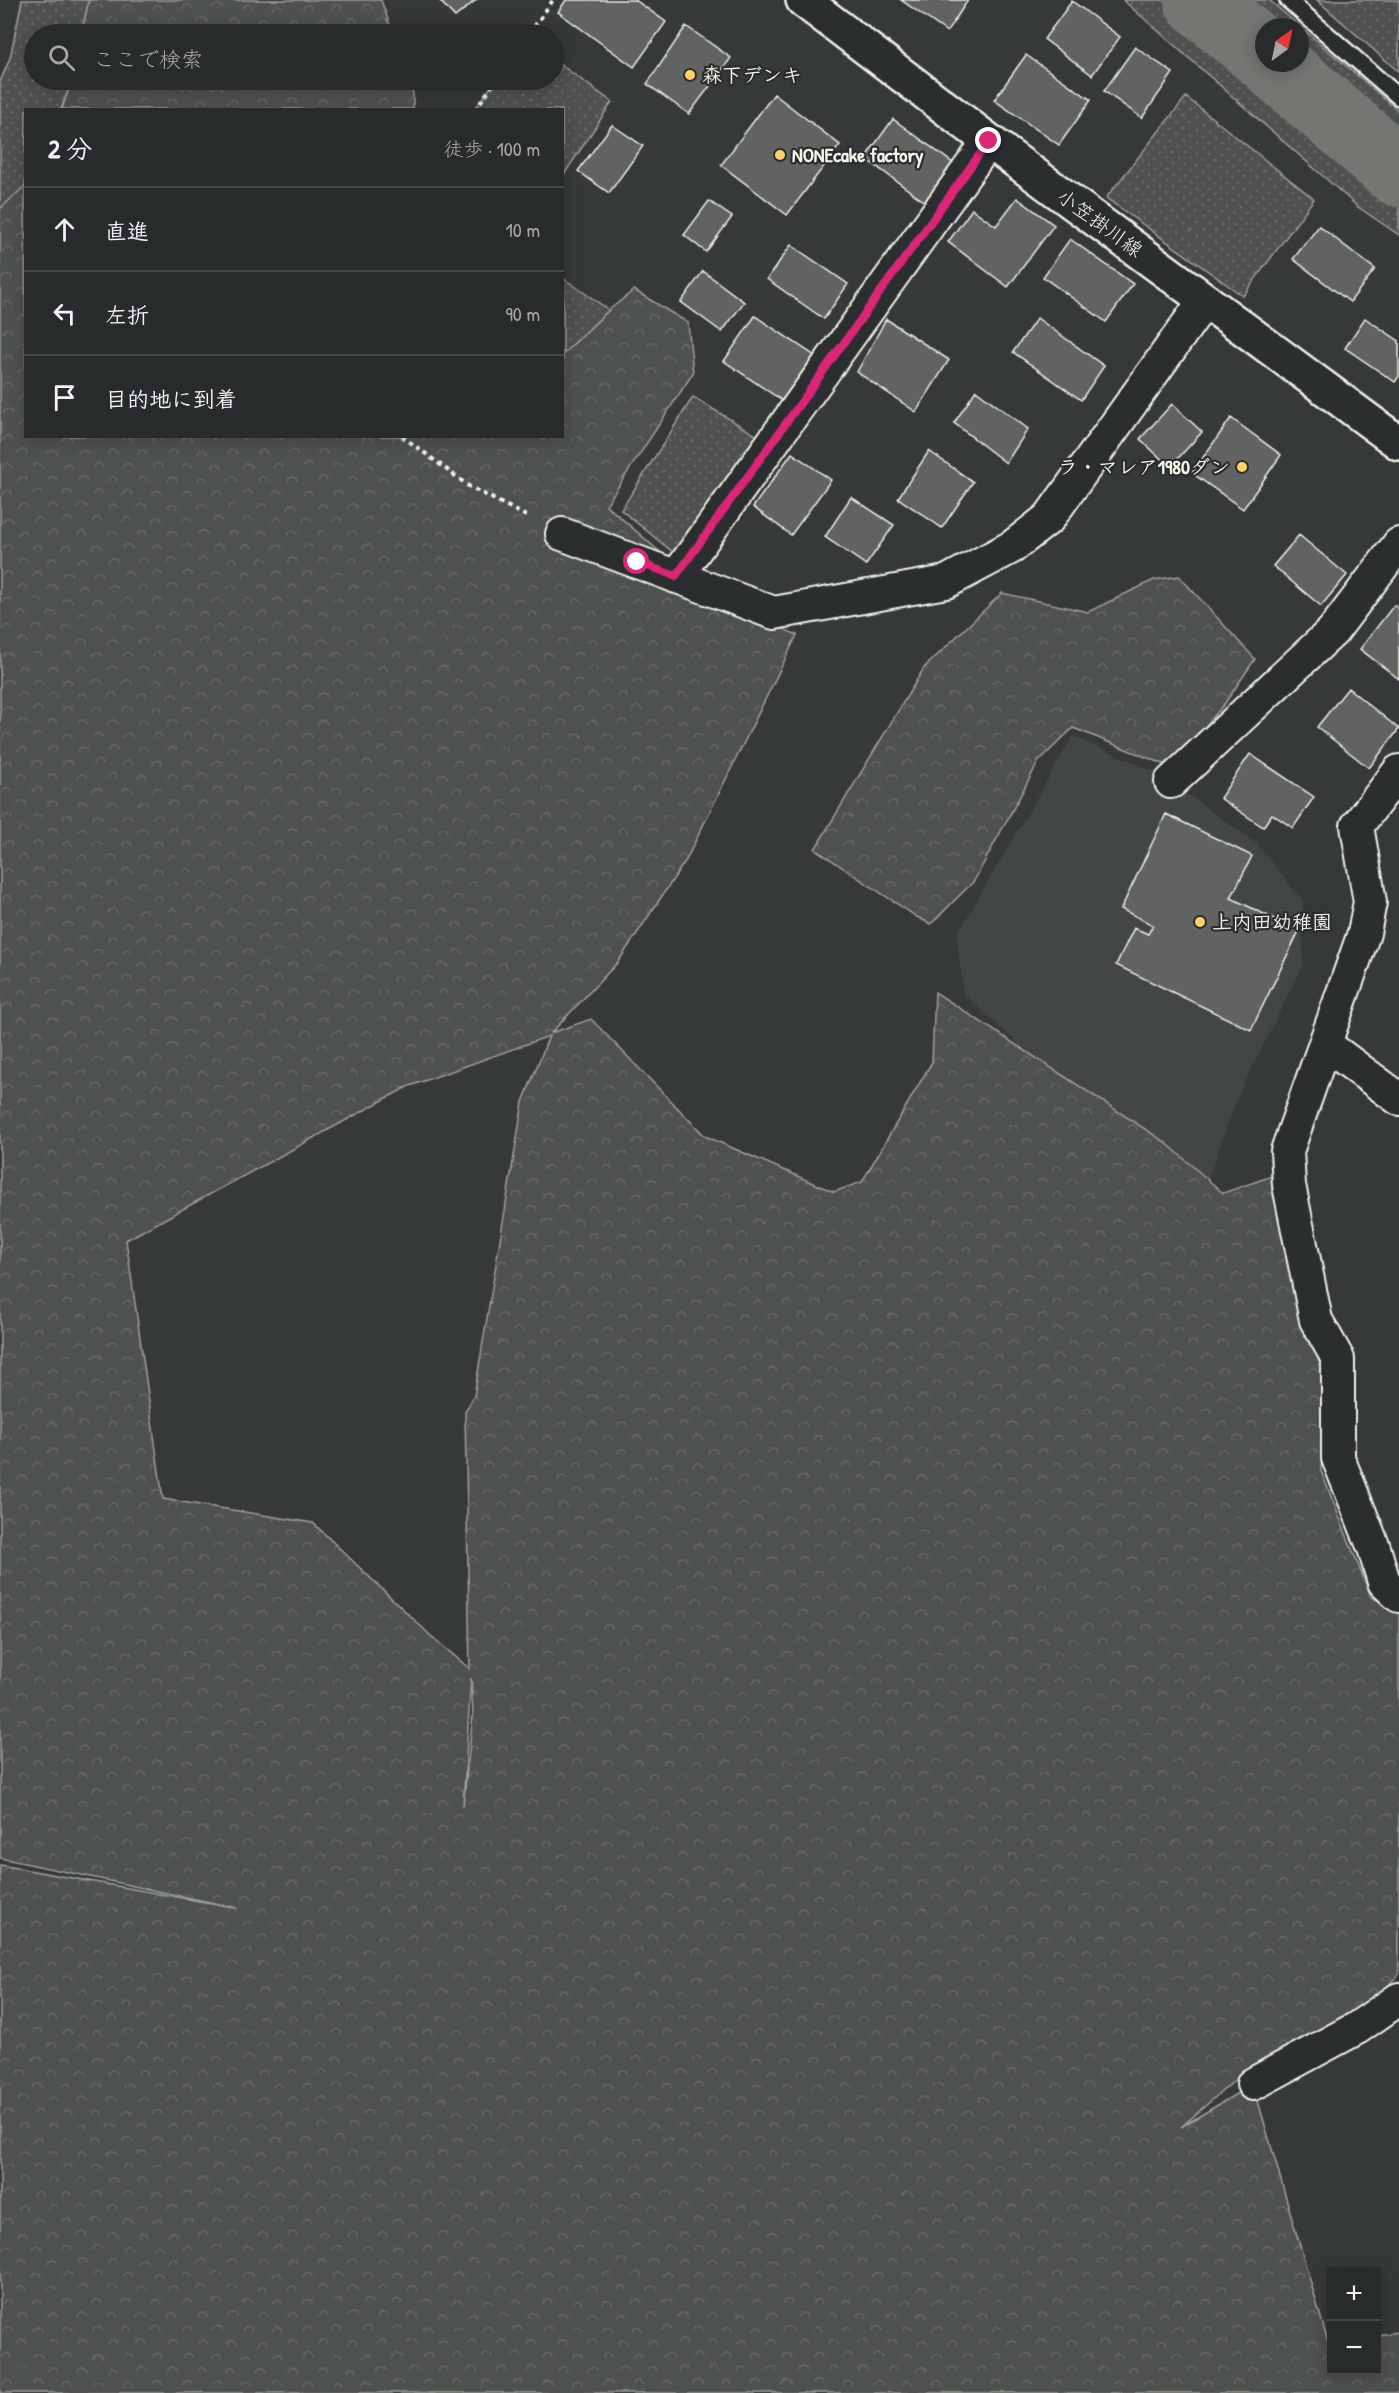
<!DOCTYPE html>
<html lang="ja">
<head>
<meta charset="utf-8">
<style>
	body { margin:0; font-family:"Patrick Hand","Klee One",sans-serif; background:#303333; color:#f1f3f6 }
	.controls { position:absolute; right:18px; bottom:18px; display:grid; overflow:hidden; border-radius:0px; box-shadow:0 3px 15px #0003 }
	.controls button { width:54px; height:54px; display:grid; place-items:center; padding:0; border:0; border-bottom:2px solid #444747; background:#282b2b; color:#f1f3f6; font:30px sans-serif }
	.compass { position:absolute; left:1255px; top:18px; width:54px; height:54px; border-radius:50%; background:#282b2b; box-shadow:0 3px 15px #0003; rotate:33deg }
	.stop { position:absolute; width:18px; height:18px; margin:-14px; border:4px solid #db2777; border-radius:50%; background:#fff }
	.stop.end { background:#db2777; border-color:#fff; box-shadow:0 2px 6px #0008 }
	.list { margin:0; padding:0; list-style:none }
	h2 { display:flex; justify-content:space-between; align-items:center; height:78px; margin:0; padding:0 24px; font-size:26px }
	h2 small { font-size:20px; font-weight:400; color:#a5a7a9 }
	.list li { display:grid; grid-template-columns:39px 1fr auto; gap:18px; align-items:center; box-sizing:border-box; height:84px; padding:0 24px; border-top:2px solid #444747 }
	.list b { display:block; font-size:22px; white-space:nowrap }
	.list em { font-size:20px; font-style:normal; color:#a5a7a9 }
	.icon { flex:none; width:33px; height:33px; fill:none; stroke:currentColor; stroke-width:2; stroke-linecap:round; stroke-linejoin:round }
	.map { position:relative; flex:none; width:1399px; height:2393px; overflow:hidden }
	.search { position:absolute; background:#282b2b; box-shadow:0 3px 15px #0003; left:24px; top:24px; width:540px; height:66px; display:flex; align-items:center; gap:15px; box-sizing:border-box; padding:0 21px; border-radius:33px; color:#a5a7a9; font-size:22px }
	.panel { position:absolute; background:#282b2b; box-shadow:0 3px 15px #0003; left:24px; top:108px; width:540px; height:330px; border-radius:0px }
	.map>svg:first-child { display:block }
	.built { fill:#434645 }
	.grass { fill:url(#grass-dots); stroke:#a1a19c; stroke-width:1.5; fill-rule:evenodd }
	.forest { fill:url(#forest-crowns); stroke:#a1a19c; stroke-width:1.5; fill-rule:evenodd }
	.lines { fill:none; stroke-linecap:round; stroke-linejoin:round }
	.river { stroke:#757572; stroke-width:70 }
	.building { fill:#616362; stroke:#f4f1e8; stroke-width:1.5 }
	.lane-casing { stroke:#f4f1e8; stroke-width:20 }
	.street-casing { stroke:#f4f1e8; stroke-width:36 }
	.secondary-casing { stroke:#f4f1e8; stroke-width:38 }
	.path { stroke:#f4f1e8; stroke-width:4; stroke-dasharray:4.5 4.5; stroke-linecap:butt }
	.lane { stroke:#2a2d2e; stroke-width:15 }
	.street { stroke:#2a2d2e; stroke-width:32 }
	.secondary { stroke:#2a2d2e; stroke-width:33 }
	.route { stroke:#db2777; stroke-width:8 }
	.poi-dot { fill:#ffd166; stroke:#2a2d2e; stroke-width:2 }
	.labels { text-anchor:middle; stroke-width:4.5; stroke-linejoin:round; paint-order:stroke }
	.poi-label { font-size:20px; font-weight:bold; fill:#f4f1e8; stroke:#2a2d2e; text-anchor:start }
	.street-label { font-size:20px; fill:#f4f1e8; stroke:#2a2d2e }
</style>
</head>
<body>
<div class="map">
<svg width="1399" height="2393" viewBox="0 0 1399 2393">
	<defs>
		<pattern id="grass-dots" width="8" height="8" patternUnits="userSpaceOnUse" patternTransform="scale(1.5)"><rect width="8" height="8" fill="#4e514f"/><path d="M2 2h.1M6 6h.1" fill="none" stroke="#686a68" stroke-width="1.8" stroke-linecap="round"/></pattern>
		<pattern id="forest-crowns" width="20" height="18" patternUnits="userSpaceOnUse" patternTransform="scale(1.5)"><rect width="20" height="18" fill="#4e514f"/><path d="M2 6a3 3 0 1 1 6 0M12 15a3 3 0 1 1 6 0" fill="none" stroke="#686a68"/></pattern>
	</defs>
	<rect width="100%" height="100%" fill="#363939"/>
	<filter id="ink" filterUnits="userSpaceOnUse"><feTurbulence type="fractalNoise" baseFrequency=".0167" numOctaves="2"/><feDisplacementMap in="SourceGraphic" scale="12" xChannelSelector="R" yChannelSelector="G"/><feConvolveMatrix kernelMatrix="1 2 1 2 8 2 1 2 1" color-interpolation-filters="sRGB"/></filter>
	<g filter="url(#ink)">
		<path class="built" d="M 1073,736 L 1156,772 L 1256,843 L 1303,901 L 1303,965 L 1238,1096 L 1208,1178 L 1029,1054 L 963,993 L 957,935 Z"/>
		<path class="grass" d="M 22,0 L 89,0 L 81,34 L 34,34 L 34,80 L 72,80 L 61,109 L 26,110 L 25,187 L 0,209 L 0,82 L 10,58 Z
			M 1123,0 L 1269,0 L 1399,111 L 1399,235 L 1358,207 ZM 1264,27 L 1300,27 L 1300,63 L 1264,63 Z
			M 1317,0 L 1399,0 L 1399,72 Z
			M 554,60 L 612,102 L 563,176 L 562,110 L 475,109 L 496,80 L 554,80 Z
			M 1186,97 L 1314,199 L 1243,296 L 1106,198 Z
			M 563,278 L 609,310 L 563,354 Z
			M 693,397 L 764,440 L 679,557 L 621,510 Z"/>
		<path class="forest" d="M 89,0 L 381,0 L 393,34 L 81,34 Z
			M 72,80 L 408,80 L 413,94 L 413,109 L 62,109 Z
			M 25,186 L 26,436 L 562,436 L 563,354 L 609,310 L 634,290 L 688,323 L 693,373 L 606,505 L 681,570 L 640,563 L 797,635 L 686,860 L 618,962 L 551,1033 L 591,1019 L 705,1136 L 834,1192 L 862,1182 L 932,1062 L 935,992 L 1165,1142 L 1223,1193 L 1278,1174 L 1323,1381 L 1321,1471 L 1371,1597 L 1399,1610 L 1399,1974 L 1367,2007 L 1250,2067 L 1181,2127 L 1253,2084 L 1328,2342 L 1331,2342 L 1332,2370 L 1376,2370 L 1377,2335 L 1399,2332 L 1399,2393 L 0,2393 L 0,1865 L 238,1908 L 0,1858 L 0,209 ZM 549,1036 L 523,1102 L 474,1396 L 465,1412 L 470,1669 L 431,1636 L 313,1523 L 163,1499 L 126,1240 L 407,1087 ZM 471,1678 L 473,1715 L 463,1806 Z
			M 1179,576 L 1255,659 L 1225,703 L 1171,767 L 1073,728 L 1039,761 L 974,881 L 931,924 L 917,917 L 815,849 L 924,668 L 1002,593 L 1088,612 L 1154,580 Z"/>
		<g class="lines">
			<path class="river" d="M 1199,0 L 1264,55
				M 1273,63 L 1399,172"/>
		</g>
		<path class="building" d="M 439,0 L 476,0 L 455,17 Z
			M 566,0 L 635,0 L 666,22 L 634,67 L 558,12 Z
			M 901,0 L 968,0 L 947,32 Z
			M 1072,1 L 1120,37 L 1092,75 L 1044,39 Z
			M 686,26 L 731,58 L 689,114 L 647,84 Z
			M 1135,47 L 1173,73 L 1142,118 L 1104,91 Z
			M 1026,55 L 1091,100 L 1059,145 L 994,100 Z
			M 774,94 L 840,145 L 787,215 L 721,165 Z
			M 893,119 L 954,164 L 925,202 L 865,158 Z
			M 612,125 L 643,146 L 609,193 L 578,171 Z
			M 1017,198 L 1054,225 L 1008,287 L 948,242 L 972,209 L 996,226 Z
			M 709,201 L 732,217 L 706,252 L 684,235 Z
			M 1319,226 L 1375,269 L 1350,302 L 1293,259 Z
			M 1070,239 L 1133,284 L 1106,322 L 1043,277 Z
			M 791,245 L 848,284 L 824,319 L 767,279 Z
			M 703,271 L 744,302 L 722,332 L 681,302 Z
			M 755,316 L 815,356 L 784,402 L 724,361 Z
			M 1037,318 L 1104,366 L 1081,400 L 1013,352 Z
			M 1365,318 L 1399,341 L 1399,376 L 1395,382 L 1345,348 Z
			M 886,319 L 949,360 L 916,412 L 857,372 Z
			M 976,390 L 1028,429 L 1006,463 L 954,423 Z
			M 1172,404 L 1202,432 L 1170,467 L 1140,439 Z
			M 1231,418 L 1281,455 L 1243,509 L 1192,473 Z
			M 929,451 L 973,482 L 942,528 L 898,498 Z
			M 792,453 L 831,480 L 791,535 L 753,507 Z
			M 851,497 L 894,525 L 866,565 L 825,537 Z
			M 1299,535 L 1347,575 L 1321,606 L 1273,566 Z
			M 1394,605 L 1399,609 L 1399,679 L 1360,649 Z
			M 1348,688 L 1399,729 L 1369,768 L 1317,727 Z
			M 1250,754 L 1314,797 L 1293,828 L 1272,814 L 1263,827 L 1220,798 Z
			M 1166,814 L 1252,856 L 1231,898 L 1299,931 L 1251,1030 L 1116,965 L 1134,928 L 1148,934 L 1153,925 L 1121,909 Z"/>
		<g class="lines">
			<g class="lane-casing">
				<path id="lane" d="M 1288,0 L 1399,97"/>
			</g>
			<g class="street-casing">
				<path id="street" d="M 562,534 L 774,613 L 946,582 L 1012,547 L 1049,518 L 1205,300
					M 676,577 L 989,141
					M 1399,771 L 1357,826 L 1370,902 L 1364,933 L 1287,1151 L 1289,1185 L 1316,1320 L 1338,1359 L 1338,1458 L 1374,1548 L 1384,1582 L 1399,1596
					M 1171,782 L 1333,631 L 1399,544
					M 1325,1044 L 1399,1099
					M 1253,2084 L 1357,2028 L 1399,1999"/>
			</g>
			<g class="secondary-casing">
				<path id="secondary" d="M 803,0 L 989,141 L 1399,443"/>
			</g>
			<path class="path" d="M 529,34 L 553,0
				M 475,110 L 496,80
				M 402,436 L 470,487 L 530,518"/>
			<use href="#lane" class="lane"/>
			<use href="#street" class="street"/>
			<use href="#secondary" class="secondary"/>
		</g>
	</g>
	<g class="lines" filter="url(#ink)">
		<path class="route" d="M 637,562 L 676,576 L 989,141"/>
	</g>
	<g class="poi-dot">
		<circle cx="690" cy="75" r="6"/>
		<circle cx="780" cy="155" r="6"/>
		<circle cx="1242" cy="467" r="6"/>
		<circle cx="1200" cy="922" r="6"/>
	</g>
	<g class="labels">
		<g class="poi-label">
			<text x="702" y="82">森下デンキ</text>
			<text x="792" y="162">NONEcake factory</text>
			<text x="1230" y="474" text-anchor="end">ラ・マレア1980ダン</text>
			<text x="1212" y="929">上内田幼稚園</text>
		</g>
		<g class="street-label">
			<text transform="translate(1100 223) rotate(36)" y="7">小笠掛川線</text>
		</g>
	</g>
</svg>
<div class="controls">
<button>+</button>
<button>−</button>
</div>
<svg class="compass" viewBox="-18 -18 36 36"><path d="M0-13l5 13h-10z" fill="#e53935"/><path d="M0 13l5-13h-10z" fill="#a5a7a9"/></svg>
<div class="stop" style="left:637px;top:562px"></div>
<div class="stop end" style="left:989px;top:141px"></div>
<div class="search"><svg class="icon" aria-label="search" viewBox="0 0 24 24"><circle cx="10" cy="10" r="6"/><path d="M15 15l6 6"/></svg>ここで検索</div>
<section class="panel">
<h2>2 分<small>徒歩 · 100 m</small></h2>
<ul class="list">
<li><svg class="icon" aria-label="ahead" viewBox="0 0 24 24"><path d="M12 20V5M6 11l6-6 6 6"/></svg><div><b>直進</b></div><em>10 m</em></li>
<li><svg class="icon" aria-label="left" viewBox="0 0 24 24"><path d="M17 20v-9H6M10 6l-5 5 5 5"/></svg><div><b>左折</b></div><em>90 m</em></li>
<li><svg class="icon" aria-label="arrive" viewBox="0 0 24 24"><path d="M6 21V4h12l-3 4 3 4H6"/></svg><div><b>目的地に到着</b></div></li>
</ul>
</section>
</div>
</body>
</html>
